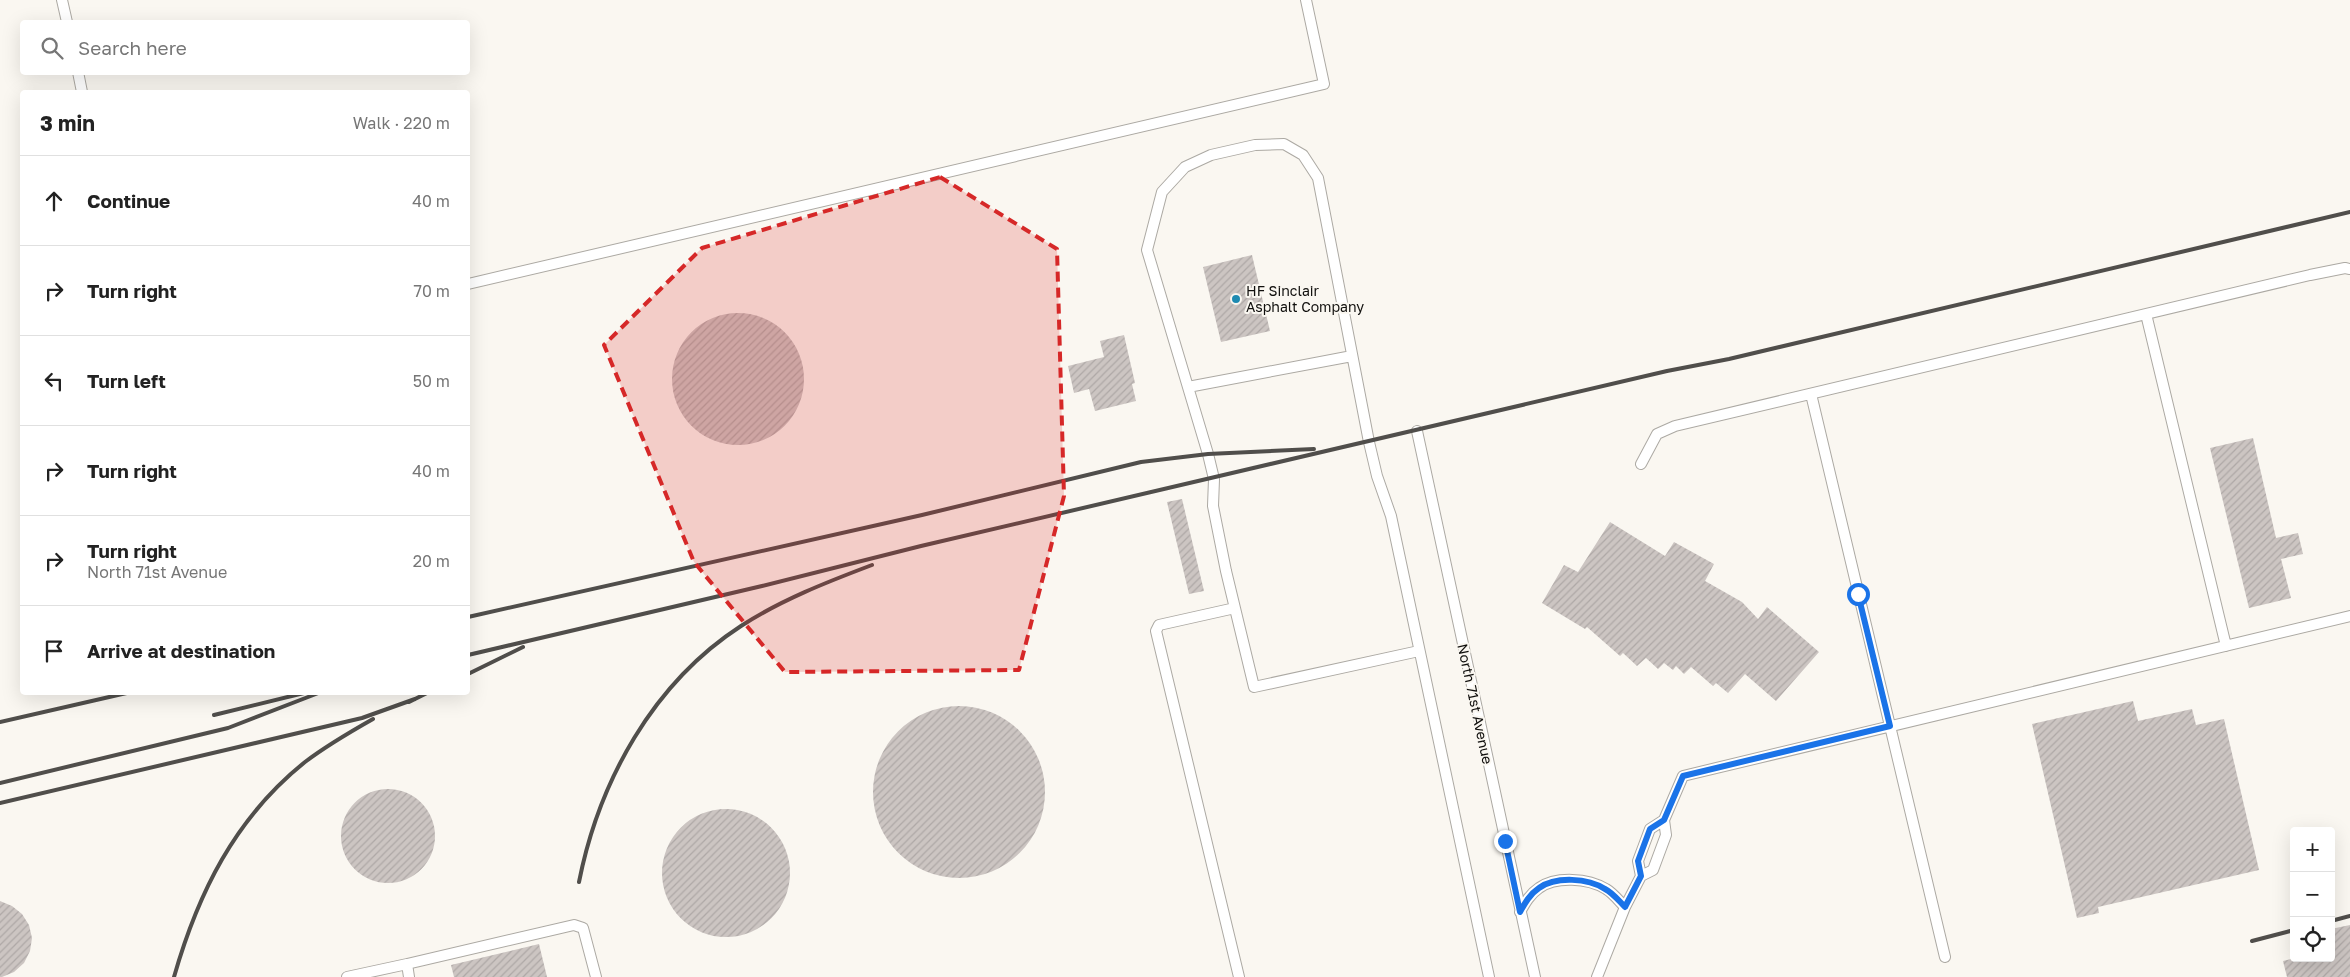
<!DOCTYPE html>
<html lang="en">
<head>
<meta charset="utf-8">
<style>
	body { margin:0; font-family:"Golos Text",sans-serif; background:#f2f2f2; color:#222 }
	.controls { position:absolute; right:15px; bottom:15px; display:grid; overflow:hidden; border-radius:5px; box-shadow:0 5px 20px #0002 }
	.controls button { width:45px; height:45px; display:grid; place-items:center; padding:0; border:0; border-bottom:1px solid #e0e0e0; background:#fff; color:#222; font:25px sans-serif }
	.stop { position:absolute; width:15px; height:15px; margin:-11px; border:4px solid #1a73e8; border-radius:50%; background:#fff }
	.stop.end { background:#1a73e8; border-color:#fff; box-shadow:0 1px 5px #0008 }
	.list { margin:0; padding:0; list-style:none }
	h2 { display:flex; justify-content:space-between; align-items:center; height:65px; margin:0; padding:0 20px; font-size:21px }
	h2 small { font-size:16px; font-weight:400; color:#767676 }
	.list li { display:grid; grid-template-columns:32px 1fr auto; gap:15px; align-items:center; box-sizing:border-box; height:90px; padding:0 20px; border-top:1px solid #e0e0e0 }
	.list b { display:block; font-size:19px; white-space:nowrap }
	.list p { margin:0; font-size:16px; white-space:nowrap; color:#767676 }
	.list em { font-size:16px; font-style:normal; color:#767676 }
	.icon { flex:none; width:28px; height:28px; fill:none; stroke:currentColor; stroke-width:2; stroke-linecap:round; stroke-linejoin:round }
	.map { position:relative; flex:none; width:2350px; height:977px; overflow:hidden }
	.search { position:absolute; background:#fff; box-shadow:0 5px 20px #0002; left:20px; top:20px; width:450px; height:55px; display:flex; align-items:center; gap:12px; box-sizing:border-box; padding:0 18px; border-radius:5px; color:#767676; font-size:19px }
	.panel { position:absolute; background:#fff; box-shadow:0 5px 20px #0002; left:20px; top:90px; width:450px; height:605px; border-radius:5px }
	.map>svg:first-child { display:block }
	.building { fill:url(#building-hatch) }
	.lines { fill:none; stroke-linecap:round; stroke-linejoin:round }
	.service-casing { stroke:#aca9a3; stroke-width:12 }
	.service { stroke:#fff; stroke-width:10 }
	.rail { stroke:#504e4b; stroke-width:4 }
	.route { stroke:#1a73e8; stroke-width:6 }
	.marked { fill:#d62828; fill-opacity:0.2; stroke:#d62828; stroke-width:4; stroke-dasharray:10 6; stroke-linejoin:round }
	.poi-dot { fill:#1e8ab1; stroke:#faf7f1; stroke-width:2 }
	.labels { text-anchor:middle; stroke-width:4; stroke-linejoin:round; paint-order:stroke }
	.poi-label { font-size:14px; fill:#100f0d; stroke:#faf7f1; text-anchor:start }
	.street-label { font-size:14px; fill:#100f0d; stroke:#faf7f1 }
</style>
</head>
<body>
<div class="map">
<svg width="2350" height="977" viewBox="0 0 2350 977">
	<defs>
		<pattern id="building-hatch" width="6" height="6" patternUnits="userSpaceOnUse" patternTransform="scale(1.25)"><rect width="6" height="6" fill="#ccc5c2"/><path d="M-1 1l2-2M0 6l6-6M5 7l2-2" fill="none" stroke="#aea8a6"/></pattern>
	</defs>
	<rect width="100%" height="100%" fill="#faf7f1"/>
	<path class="building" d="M 1252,255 L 1270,331 L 1221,342 L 1203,267 Z
		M672 379a66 66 0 1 1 132 0a66 66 0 1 1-132 0Z
		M 1124,335 L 1135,383 L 1132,384 L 1136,401 L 1095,411 L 1089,389 L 1074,393 L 1068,366 L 1104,357 L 1100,341 Z
		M 2253,438 L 2276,538 L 2298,533 L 2303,554 L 2281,559 L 2291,598 L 2249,608 L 2210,448 Z
		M 1182,499 L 1204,591 L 1189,594 L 1167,502 Z
		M 1610,522 L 1665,556 L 1674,542 L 1714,564 L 1705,581 L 1742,602 L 1758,619 L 1767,607 L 1819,652 L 1776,701 L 1745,674 L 1728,693 L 1716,683 L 1713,686 L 1691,667 L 1684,674 L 1676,666 L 1673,670 L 1664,663 L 1658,669 L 1646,658 L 1637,666 L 1623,653 L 1620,656 L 1587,627 L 1585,629 L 1542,603 L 1564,565 L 1578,572 Z
		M 2133,701 L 2138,721 L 2192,709 L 2196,725 L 2224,719 L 2259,870 L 2098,907 L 2099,913 L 2077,918 L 2032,724 Z
		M873 792a86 86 0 1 1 172 0a86 86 0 1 1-172 0Z
		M341 836a47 47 0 1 1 94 0a47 47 0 1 1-94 0Z
		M662 873a64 64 0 1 1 128 0a64 64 0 1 1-128 0Z
		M 0,901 L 12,906 L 22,914 L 29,925 L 32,938 L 30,951 L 24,963 L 14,972 L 2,977 L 0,977 Z
		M 2350,925 L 2350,977 L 2287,977 L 2283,961 L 2295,958 L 2331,958 L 2331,929 Z
		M 539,944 L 547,977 L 454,977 L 451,965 Z"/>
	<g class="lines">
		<g class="service-casing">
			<path id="service" d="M 62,0 L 67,22
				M 78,72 L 82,92
				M 468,284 L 1324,84 L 1306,0
				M 2146,314 L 2226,646
				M 1188,387 L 1352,356
				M 1811,394 L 1945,957
				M 1417,431 L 1535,977
				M 1641,464 L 1657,434 L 1675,426 L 2310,275 L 2345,268 L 2350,269
				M 1235,608 L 1159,625 L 1156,631 L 1239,977
				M 1419,651 L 1254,687 L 1226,571 L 1213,506 L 1214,479 L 1208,454 L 1147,250 L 1162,192 L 1185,167 L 1211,155 L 1255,145 L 1284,144 L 1303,155 L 1318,178 L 1369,442 L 1377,476 L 1391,516 L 1489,977
				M 1641,876 L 1653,870 L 1666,835 L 1664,820 L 1683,776 L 2350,616
				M 1520,912 C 1525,903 1530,894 1539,888 C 1556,876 1588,878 1606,889 C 1613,893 1619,901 1625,907
				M 347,977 L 407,964
				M 409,977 L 407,964 L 574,925 L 583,928 L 596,977
				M 1597,977 L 1625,907 L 1641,876 L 1638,861 L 1650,829 L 1664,820"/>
		</g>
		<use href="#service" class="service"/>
		<path class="rail" d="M 468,617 L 922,515 L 1141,462 L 1208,454 L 1314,449
			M 468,655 L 762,586 L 921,546 L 1667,371 L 1729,359 L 2350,212
			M 468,674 L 523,647
			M 409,702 L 429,692
			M 214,715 L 304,693
			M 0,722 L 131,692
			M 0,783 L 228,728 L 321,692
			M 0,803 L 362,718 L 415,699
			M 579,882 C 599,781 653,683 741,626 C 781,600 827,582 872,565
			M 2331,921 L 2350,916
			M 2252,941 L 2294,930
			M 174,977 C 198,893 235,818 305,762 C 326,746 350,732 373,719"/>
	</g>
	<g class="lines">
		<path class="route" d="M 1505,841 L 1520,912 C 1525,903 1530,894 1539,888 C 1556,876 1588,878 1605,889 C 1613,893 1619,901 1625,907 L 1641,876 L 1638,861 L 1650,829 L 1664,820 L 1683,776 L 1890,726 L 1858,594"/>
	</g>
	<path class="marked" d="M 940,177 L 1057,249 L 1064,496 L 1019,670 L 785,672 L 694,562 L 604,345 L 702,248 Z"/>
	<circle class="poi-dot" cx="1236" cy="299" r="5"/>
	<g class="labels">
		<g class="poi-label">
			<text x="1246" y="296">HF Sinclair<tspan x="1246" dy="16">Asphalt Company</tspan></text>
		</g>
		<g class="street-label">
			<text transform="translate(1475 704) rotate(78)" y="5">North 71st Avenue</text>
		</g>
	</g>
</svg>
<div class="controls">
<button>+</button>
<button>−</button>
<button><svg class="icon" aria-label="locate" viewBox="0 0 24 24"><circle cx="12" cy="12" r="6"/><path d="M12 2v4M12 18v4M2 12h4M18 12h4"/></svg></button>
</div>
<div class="stop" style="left:1858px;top:594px"></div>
<div class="stop end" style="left:1505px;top:841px"></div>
<div class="search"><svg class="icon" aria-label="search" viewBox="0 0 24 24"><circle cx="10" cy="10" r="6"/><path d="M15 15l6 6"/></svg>Search here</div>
<section class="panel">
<h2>3 min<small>Walk · 220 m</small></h2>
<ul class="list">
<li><svg class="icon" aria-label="ahead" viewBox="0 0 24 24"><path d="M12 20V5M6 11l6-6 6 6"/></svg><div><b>Continue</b></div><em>40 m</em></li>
<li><svg class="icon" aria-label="right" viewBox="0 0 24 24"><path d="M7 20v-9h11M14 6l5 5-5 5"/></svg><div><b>Turn right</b></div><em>70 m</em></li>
<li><svg class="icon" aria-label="left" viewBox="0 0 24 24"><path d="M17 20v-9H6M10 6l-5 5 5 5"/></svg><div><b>Turn left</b></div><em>50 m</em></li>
<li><svg class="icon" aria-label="right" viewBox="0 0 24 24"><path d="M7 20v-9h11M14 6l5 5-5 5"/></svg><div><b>Turn right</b></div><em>40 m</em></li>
<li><svg class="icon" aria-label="right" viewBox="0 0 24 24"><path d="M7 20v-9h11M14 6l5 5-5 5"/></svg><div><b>Turn right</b><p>North 71st Avenue</p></div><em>20 m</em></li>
<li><svg class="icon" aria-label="arrive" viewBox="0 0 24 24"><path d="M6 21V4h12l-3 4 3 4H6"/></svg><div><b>Arrive at destination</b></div></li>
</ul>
</section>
</div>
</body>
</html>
